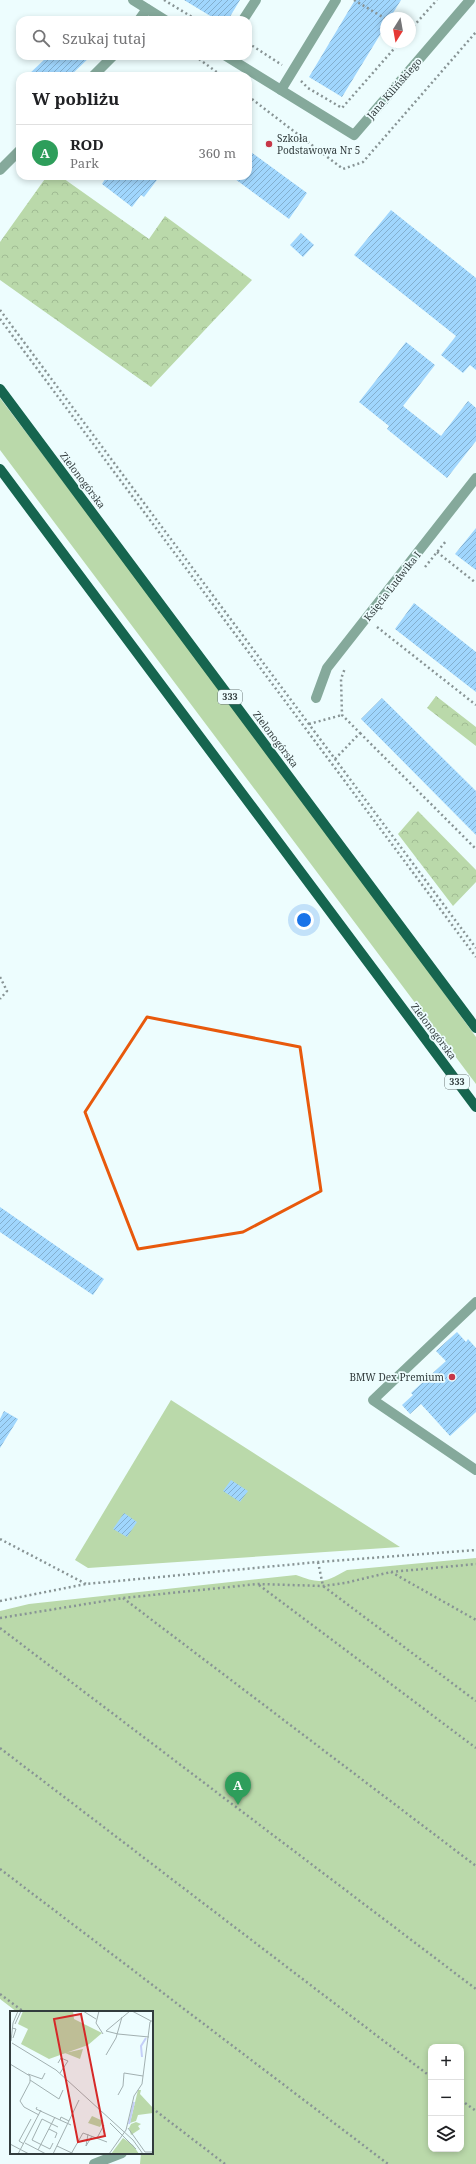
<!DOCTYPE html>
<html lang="pl">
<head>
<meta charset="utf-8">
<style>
	body { margin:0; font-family:"Noto Serif",serif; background:#f6f6f6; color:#202124 }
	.controls { position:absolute; right:12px; bottom:12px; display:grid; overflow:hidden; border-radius:8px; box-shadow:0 2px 6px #0003 }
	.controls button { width:36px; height:36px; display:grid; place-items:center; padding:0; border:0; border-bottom:1px solid #e0e0e0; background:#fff; color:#202124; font:20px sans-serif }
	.compass { position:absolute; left:380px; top:12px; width:36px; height:36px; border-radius:50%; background:#fff; box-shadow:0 2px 6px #0003; rotate:191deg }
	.you { position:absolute; left:304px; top:920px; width:14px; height:14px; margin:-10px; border:3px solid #fff; border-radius:50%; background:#1a73e8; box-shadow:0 0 0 6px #1a73e833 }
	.badge { display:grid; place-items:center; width:26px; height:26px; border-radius:50%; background:#c73748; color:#fff; font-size:13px; font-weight:700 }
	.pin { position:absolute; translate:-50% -33px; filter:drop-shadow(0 1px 2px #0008) }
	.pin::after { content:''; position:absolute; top:21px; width:14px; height:12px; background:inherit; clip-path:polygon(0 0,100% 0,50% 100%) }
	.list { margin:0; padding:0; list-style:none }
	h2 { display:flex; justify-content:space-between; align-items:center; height:52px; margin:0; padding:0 16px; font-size:17px }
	h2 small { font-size:13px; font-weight:400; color:#757577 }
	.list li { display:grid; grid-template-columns:26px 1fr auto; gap:12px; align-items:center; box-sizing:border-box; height:56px; padding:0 16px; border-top:1px solid #e0e0e0 }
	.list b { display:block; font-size:15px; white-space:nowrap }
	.list p { margin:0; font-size:13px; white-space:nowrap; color:#757577 }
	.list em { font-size:13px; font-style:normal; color:#757577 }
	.icon { flex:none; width:22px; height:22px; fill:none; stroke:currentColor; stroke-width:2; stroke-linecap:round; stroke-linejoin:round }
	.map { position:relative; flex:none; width:476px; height:2164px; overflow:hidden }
	.search { position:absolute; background:#fff; box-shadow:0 2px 6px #0003; left:16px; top:16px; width:236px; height:44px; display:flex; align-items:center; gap:10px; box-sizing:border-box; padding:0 14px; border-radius:12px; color:#757577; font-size:15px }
	.panel { position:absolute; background:#fff; box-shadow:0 2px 6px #0003; left:16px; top:72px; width:236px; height:108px; border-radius:12px }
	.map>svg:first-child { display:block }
	.green { fill:#bad9aa; fill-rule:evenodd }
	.park { fill:url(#park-crowns) }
	.building { fill:url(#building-hatch) }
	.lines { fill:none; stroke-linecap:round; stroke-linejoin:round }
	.path { stroke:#889495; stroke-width:2.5; stroke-dasharray:2 3; stroke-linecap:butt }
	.lane { stroke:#85a99b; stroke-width:10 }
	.street { stroke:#85a99b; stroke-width:10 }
	.primary { stroke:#16654f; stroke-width:10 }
	.marked { fill:none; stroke:#e8590c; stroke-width:3; stroke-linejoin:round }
	.poi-dot { fill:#c73748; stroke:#edfdfe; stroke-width:1.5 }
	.labels { text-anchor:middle; stroke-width:3.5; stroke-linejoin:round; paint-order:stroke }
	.shield { fill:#edfdfe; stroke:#6a7677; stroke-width:1 }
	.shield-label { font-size:9px; font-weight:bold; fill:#323c3d }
	.street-label { font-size:10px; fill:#323c3d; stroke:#edfdfe }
	.poi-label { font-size:10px; fill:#323c3d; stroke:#edfdfe; text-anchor:start }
	.inset-river { fill:none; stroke:#c4cff8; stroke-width:2 }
	.inset-road { fill:none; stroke:#a2b0b1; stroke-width:1 }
	.view { fill:#d62828; fill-opacity:0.15; stroke:#d62828; stroke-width:2 }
	.inset-edge { fill:none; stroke:#323c3d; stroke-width:2 }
</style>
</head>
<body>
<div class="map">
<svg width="476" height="2164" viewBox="0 0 476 2164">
	<defs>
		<pattern id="park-crowns" width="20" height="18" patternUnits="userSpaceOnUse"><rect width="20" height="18" fill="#bad9aa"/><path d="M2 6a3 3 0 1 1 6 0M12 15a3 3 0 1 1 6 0" fill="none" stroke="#a0bb93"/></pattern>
		<pattern id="building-hatch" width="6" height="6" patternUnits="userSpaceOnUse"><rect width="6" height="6" fill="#a0d6fd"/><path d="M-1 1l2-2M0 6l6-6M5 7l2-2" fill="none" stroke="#83afce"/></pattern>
	</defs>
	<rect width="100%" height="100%" fill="#edfdfe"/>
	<path class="green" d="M 0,398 L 287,777 L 476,1037 L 476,1084 L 0,450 Z
		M 171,1400 L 400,1547 L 88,1568 L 75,1560 Z
		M 476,1558 L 476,2164 L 140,2164 L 141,2153 L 152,2153 L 152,2012 L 17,2012 L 0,1999 L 0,1611 L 29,1604 L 296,1575 C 320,1584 324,1583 347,1570 ZM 431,2047 L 461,2047 L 461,2149 L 431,2149 Z"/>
	<path class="park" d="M 47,176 L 60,176 L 149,239 L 165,216 L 252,280 L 151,387 L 0,280 L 0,242 Z
		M 436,696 L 476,727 L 476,746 L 427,708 Z
		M 418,811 L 476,870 L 476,882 L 453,906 L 398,834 Z"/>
	<path class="building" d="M 184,0 L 240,0 L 228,20 L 217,20 Z
		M 355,0 L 401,0 L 390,18 L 386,18 L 386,25 L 342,97 L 309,77 Z
		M 48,56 L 91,56 L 70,76 L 27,76 Z
		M 248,150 L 307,193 L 289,219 L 231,176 L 248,176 Z
		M 107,176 L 160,176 L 144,197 L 141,195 L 132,207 L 102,184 Z
		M 391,210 L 476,278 L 476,370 L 470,365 L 463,373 L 441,355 L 456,336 L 354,255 Z
		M 301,233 L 314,245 L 303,257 L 290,245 Z
		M 406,342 L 435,365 L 403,406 L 441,436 L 468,401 L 476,408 L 476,441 L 447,478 L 387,429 L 389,426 L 359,402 Z
		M 476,528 L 476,570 L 455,554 Z
		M 414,603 L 476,652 L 476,692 L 395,629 Z
		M 382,698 L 476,791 L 476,835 L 361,719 Z
		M 0,1207 L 104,1279 L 93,1295 L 0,1232 Z
		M 457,1332 L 466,1342 L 468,1339 L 476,1348 L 476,1412 L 450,1436 L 421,1404 L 410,1414 L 402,1405 L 413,1395 L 411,1393 L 446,1361 L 436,1351 Z
		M 4,1411 L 18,1419 L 0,1448 L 0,1419 Z
		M 231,1480 L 248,1491 L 240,1502 L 223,1491 Z
		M 124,1513 L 137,1522 L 127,1537 L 113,1529 Z"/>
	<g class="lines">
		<path class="path" d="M 164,0 L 197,20
			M 354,0 L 386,19
			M 410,30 L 437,0
			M 248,43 L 282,65
			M 195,56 L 222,76
			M 301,81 L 308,88 L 342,108 L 400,42
			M 248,96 L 343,169 L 363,162 L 476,32
			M 0,310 L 476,948
			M 0,319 L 476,957
			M 437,552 L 476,583
			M 425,567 L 446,541
			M 377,627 L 476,705
			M 309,724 L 342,715
			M 360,733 L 476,849
			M 335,759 L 360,733 L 342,715 L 341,679 L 345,668
			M 0,977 L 7,991 L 0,999
			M 0,1539 L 86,1584
			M 318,1562 L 323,1586 L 476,1701
			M 391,1572 L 476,1620
			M 259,1585 L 476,1748
			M 123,1598 L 476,1866
			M 0,1601 L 86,1584 L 318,1562 L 476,1550
			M 0,1618 L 123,1598 L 258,1584 L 323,1586 L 345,1583 L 391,1572 L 476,1564
			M 0,1628 L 476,1989
			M 0,1748 L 431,2077
			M 0,1869 L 388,2164
			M 0,1994 L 24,2012
			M 461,2100 L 476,2111
			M 152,2108 L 225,2164"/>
		<path class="lane" d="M 139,20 L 147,9
			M 243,20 L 256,0
			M 93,76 L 113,56
			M 281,90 L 336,0
			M 0,170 L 20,150
			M 476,1302 L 373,1400 L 476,1470
			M 94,2164 L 122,2153"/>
		<path class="street" d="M 133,0 L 165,20
			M 226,56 L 354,135 L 470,0
			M 316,698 L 327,668 L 476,478"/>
		<path class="primary" d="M 0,389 L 476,1028
			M 0,469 L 476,1107"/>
	</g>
	<path class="marked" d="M 147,1017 L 300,1047 L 321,1191 L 243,1232 L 138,1249 L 85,1112 Z"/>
	<g class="poi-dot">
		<circle cx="269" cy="144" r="4"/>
		<circle cx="452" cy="1377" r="4"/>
	</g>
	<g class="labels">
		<g class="shield">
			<rect x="218" y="690" width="24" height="14" rx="3"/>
			<rect x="445" y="1075" width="24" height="14" rx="3"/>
		</g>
		<g class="shield-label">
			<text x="230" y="700">333</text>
			<text x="457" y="1085">333</text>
		</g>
		<g class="street-label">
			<text transform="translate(394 88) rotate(-49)" y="4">Jana Kilińskiego</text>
			<text transform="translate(83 480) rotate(53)" y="4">Zielonogórska</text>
			<text transform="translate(392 586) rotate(-52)" y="4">Księcia Ludwika I</text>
			<text transform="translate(276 739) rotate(53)" y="4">Zielonogórska</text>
			<text transform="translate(434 1031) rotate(53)" y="4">Zielonogórska</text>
		</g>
		<g class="poi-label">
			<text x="277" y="142">Szkoła<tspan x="277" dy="12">Podstawowa Nr 5</tspan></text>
			<text x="444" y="1381" text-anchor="end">BMW Dex Premium</text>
		</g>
	</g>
	<g transform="translate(10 2011)">
		<rect width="143" height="143" fill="#edfdfe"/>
		<path d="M 13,0 L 63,0 L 64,8 L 92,22 L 78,34 L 39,48 L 11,33 L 18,18 L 8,13 ZM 73,38 L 70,48 L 55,42 Z" fill="#bad9aa"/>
		<path d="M 128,79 L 131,79 L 130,83 L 143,97 L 143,102 L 128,104 L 126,110 L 120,112 ZM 126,111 L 131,113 L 128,115 L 130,118 L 121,124 L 119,117 L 121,113 Z" fill="#bad9aa"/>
		<path d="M 82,105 L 93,110 L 90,116 L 78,112 ZM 113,127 L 123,134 L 129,143 L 101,143 Z" fill="#bad9aa"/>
		<path class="inset-river" d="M 132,46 L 131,35 L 136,27M 119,113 L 124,91"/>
		<path class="inset-road" d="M 73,0 L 86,8M 89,0 L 86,12 L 93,23M 120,0 L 96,20 L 108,23 L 139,26M 122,0 L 141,10M 5,13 L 11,0M 2,17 L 6,18 L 3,27M 1,30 L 3,12 L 8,0M 2,32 L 46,59 L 123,129 L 133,143M 96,44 L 106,27 L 112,6M 48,52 L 51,47 L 58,50 L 50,62M 0,53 L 20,65 L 20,71 L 10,90 L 14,96 L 29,104M 18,63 L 32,68 L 35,62M 20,69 L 49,88 L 53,79M 108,84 L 113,75 L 114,62 L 133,65M 27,96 L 26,98 L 61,114M 50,109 L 51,106 L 59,110M 100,112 L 126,138M 118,117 L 135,141 L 143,141M 39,118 L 47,122 L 45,127M 78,123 L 76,135 L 82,125M 87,127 L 94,114M 15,132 L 36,143M 43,132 L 40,138 L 22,129 L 32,108 L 48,116M 0,133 L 19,143M 14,133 L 9,130 L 21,108M 47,135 L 64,143M 28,139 L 45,106M 8,143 L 31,99M 43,143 L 69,89M 61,143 L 73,122 L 97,131M 99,143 L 116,119 L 124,85 L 132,73 L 140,11 L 143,9"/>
		<path class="view" d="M 71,3 L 95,125 L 68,131 L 44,8 Z"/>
		<rect width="143" height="143" class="inset-edge"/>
	</g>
</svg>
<div class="controls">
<button>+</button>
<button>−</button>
<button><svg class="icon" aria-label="layers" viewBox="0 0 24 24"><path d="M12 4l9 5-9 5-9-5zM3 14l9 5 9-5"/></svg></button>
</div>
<svg class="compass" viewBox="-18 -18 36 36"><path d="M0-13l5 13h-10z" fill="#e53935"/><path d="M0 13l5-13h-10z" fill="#757577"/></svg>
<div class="you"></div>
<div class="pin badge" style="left:238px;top:1805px;background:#2e9e5b">A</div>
<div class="search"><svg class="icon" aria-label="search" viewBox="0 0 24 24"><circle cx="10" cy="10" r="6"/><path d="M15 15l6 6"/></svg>Szukaj tutaj</div>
<section class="panel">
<h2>W pobliżu<small></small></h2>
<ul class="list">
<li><span class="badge" style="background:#2e9e5b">A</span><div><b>ROD</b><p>Park</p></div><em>360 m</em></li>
</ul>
</section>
</div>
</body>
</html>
